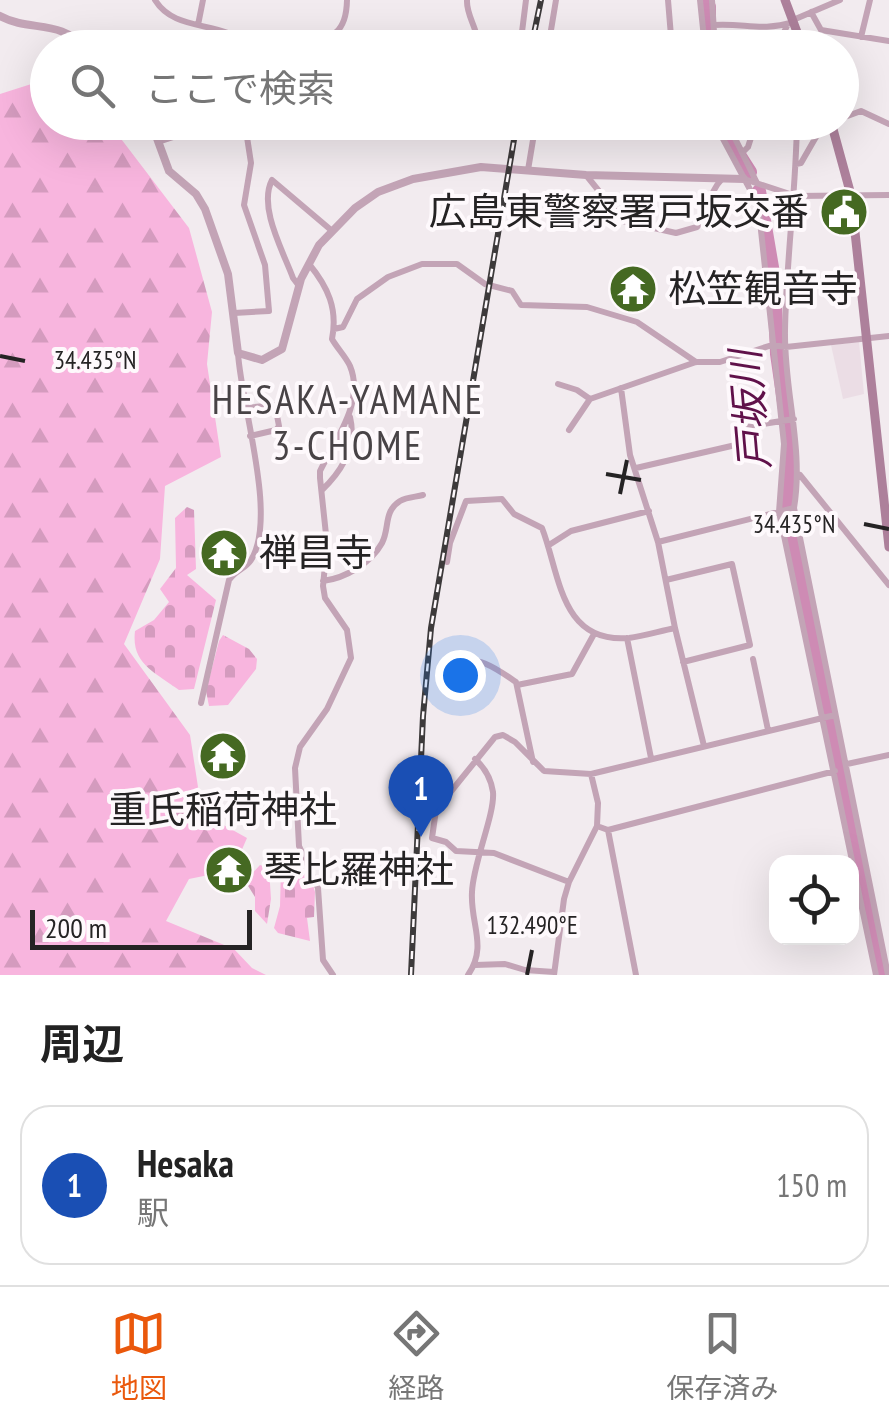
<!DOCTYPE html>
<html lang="ja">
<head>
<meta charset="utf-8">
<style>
	body { margin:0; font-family:"PT Sans Narrow","Noto Sans JP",sans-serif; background:#f2f2f2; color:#222 }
	.controls { position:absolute; right:30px; bottom:30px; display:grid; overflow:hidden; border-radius:20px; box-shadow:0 10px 40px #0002 }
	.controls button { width:90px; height:90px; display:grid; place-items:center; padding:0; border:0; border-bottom:2px solid #e0e0e0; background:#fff; color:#222; font:50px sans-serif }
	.scale { position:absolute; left:30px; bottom:25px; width:222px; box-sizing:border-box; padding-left:10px; border:5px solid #252324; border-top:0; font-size:28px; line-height:35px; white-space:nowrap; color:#252324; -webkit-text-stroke:8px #fef9fc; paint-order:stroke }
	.you { position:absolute; left:460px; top:675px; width:35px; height:35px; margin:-25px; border:8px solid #fff; border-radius:50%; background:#1a73e8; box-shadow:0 0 0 15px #1a73e833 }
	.badge { display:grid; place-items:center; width:65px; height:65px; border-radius:50%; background:#ea580c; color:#fff; font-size:32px; font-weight:700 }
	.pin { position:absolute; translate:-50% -82px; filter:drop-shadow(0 2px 5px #0008) }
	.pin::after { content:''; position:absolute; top:52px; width:35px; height:30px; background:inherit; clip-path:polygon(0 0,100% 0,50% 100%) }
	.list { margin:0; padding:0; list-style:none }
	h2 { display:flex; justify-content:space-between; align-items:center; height:130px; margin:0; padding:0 40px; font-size:42px }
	h2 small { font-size:32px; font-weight:400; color:#767676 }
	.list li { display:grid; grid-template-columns:65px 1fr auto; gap:30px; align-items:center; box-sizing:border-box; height:160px; margin:0 20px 20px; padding:0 20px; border:2px solid #e0e0e0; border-radius:30px }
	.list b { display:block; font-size:38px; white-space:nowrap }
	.list p { margin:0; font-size:32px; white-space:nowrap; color:#767676 }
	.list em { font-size:32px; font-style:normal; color:#767676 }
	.icon { flex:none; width:55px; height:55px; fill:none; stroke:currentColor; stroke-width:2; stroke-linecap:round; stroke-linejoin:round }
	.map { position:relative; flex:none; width:889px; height:975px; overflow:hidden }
	.search { position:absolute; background:#fff; box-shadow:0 10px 40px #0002; left:30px; right:30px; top:30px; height:110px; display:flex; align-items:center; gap:25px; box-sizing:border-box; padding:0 35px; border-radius:55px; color:#767676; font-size:38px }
	.sheet { height:310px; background:#fff }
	nav { display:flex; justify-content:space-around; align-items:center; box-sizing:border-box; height:140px; border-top:2px solid #e0e0e0; background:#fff; font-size:28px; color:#767676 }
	nav a { display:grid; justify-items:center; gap:5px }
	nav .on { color:#ea580c }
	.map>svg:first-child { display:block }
	.built { fill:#ebdde5 }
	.forest { fill:url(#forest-firs) }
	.cemetery { fill:url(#cemetery-stones) }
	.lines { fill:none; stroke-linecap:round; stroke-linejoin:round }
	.river { stroke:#ce8bb4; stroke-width:14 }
	.minor { stroke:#c3a4b6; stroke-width:6 }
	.tertiary { stroke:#c3a4b6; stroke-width:8 }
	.secondary { stroke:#ad809b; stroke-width:9 }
	.rail-casing { stroke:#3d3a3b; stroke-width:6 }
	.rail { stroke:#fef9fc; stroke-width:2.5; stroke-dasharray:8; stroke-linecap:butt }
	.ticks { fill:none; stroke:#252324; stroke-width:4 }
	.labels { text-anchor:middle; stroke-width:8; stroke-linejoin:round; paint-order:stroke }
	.poi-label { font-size:38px; fill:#252324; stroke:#fef9fc; text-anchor:start }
	.neighbourhood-label { font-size:40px; letter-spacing:2.5px; fill:#484346; stroke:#fef9fc }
	.water-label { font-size:40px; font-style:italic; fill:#60114a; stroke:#fef9fc }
	.ticks-label { font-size:25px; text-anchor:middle; fill:#252324; stroke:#fef9fc; stroke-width:8; stroke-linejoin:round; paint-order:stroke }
</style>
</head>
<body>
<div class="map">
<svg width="889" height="975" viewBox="0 0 889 975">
	<defs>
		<pattern id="forest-firs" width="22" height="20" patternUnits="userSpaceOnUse" patternTransform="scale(2.5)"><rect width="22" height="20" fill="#f8b5de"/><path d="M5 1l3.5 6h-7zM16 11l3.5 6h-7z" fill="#d49bbe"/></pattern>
		<pattern id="cemetery-stones" width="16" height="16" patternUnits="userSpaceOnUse" patternTransform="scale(2.5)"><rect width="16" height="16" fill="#f8b5de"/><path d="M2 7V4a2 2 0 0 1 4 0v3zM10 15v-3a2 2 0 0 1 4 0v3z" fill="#d49bbe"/></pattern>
	</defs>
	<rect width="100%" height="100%" fill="#f2ebef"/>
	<path class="built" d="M 859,342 L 864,394 L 843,399 L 831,345 Z"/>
	<path class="forest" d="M 47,79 L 48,122 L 109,123 L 189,228 L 212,312 L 207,364 L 221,457 L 165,486 L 160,559 L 124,644 L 190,735 L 202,813 L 247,838 L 233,870 L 189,879 L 166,921 L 234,949 L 252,968 L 266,975 L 0,975 L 0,94 Z"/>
	<path class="cemetery" d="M 187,507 L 194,510 L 196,569 L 187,575 L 216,600 L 194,689 L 179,690 C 155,672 131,664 135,631 L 154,620 L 169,602 L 160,589 L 176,568 L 175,518 Z
		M 223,635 L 249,649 L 257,659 L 256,669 L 228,705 L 209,706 L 206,691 L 219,641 Z
		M 260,865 L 269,868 L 271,899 L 267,924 L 255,911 L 255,897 L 245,881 Z
		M 281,868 L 290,869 L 295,873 L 309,872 L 315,892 L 314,917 L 307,918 L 310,941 L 278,933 L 274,928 L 280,906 Z"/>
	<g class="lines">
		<path class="river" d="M 706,0 L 709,7 L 709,48
			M 718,122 L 750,172
			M 759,191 L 774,279 L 777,354 L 791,450 L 787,520 L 883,975"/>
		<path class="minor" d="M 155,0 C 171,26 202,23 228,33 C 241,38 254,43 267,48
			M 467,0 C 466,17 480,30 477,48
			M 668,0 L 672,48
			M 700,0 L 705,48
			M 712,0 L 715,48
			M 811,12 L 821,30 L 889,41
			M 793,20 L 840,0
			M 198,25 L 203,0
			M 714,25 C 746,23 760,32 794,22
			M 861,37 L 870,0
			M 283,48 C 314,34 346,50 347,0
			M 520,48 L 526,0
			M 548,48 L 556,0
			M 776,48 L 788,24
			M 842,118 L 861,111 L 889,124
			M 714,122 L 753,195 L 759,212 L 784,444 L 779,512 L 876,975
			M 727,122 L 757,183
			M 797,122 C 796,192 786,262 785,331 C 784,392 804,448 794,508 L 888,975
			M 158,142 L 192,131 L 190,122
			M 743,152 L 748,147 L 756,122
			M 796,164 L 801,163 L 820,130 L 830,122
			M 528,170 L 536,122
			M 586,175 L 623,221 L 676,233 L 697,227 C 710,211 708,193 722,179
			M 744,179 L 796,196 L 889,195
			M 309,264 C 328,287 338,309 332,339 C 337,348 346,357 350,366 C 365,402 335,440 320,471 L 320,478 L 327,544 L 323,586 L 325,598 L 347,630 L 351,658 L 327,709 L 300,747 L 295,768 L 299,846 L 318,888 L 323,960 L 333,975
			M 299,286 L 293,278 C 283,251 258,207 272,180 L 331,230
			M 234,313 L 269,311 L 265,265 L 244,205 L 251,163 L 245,124
			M 334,329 L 343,327 L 357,299 L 388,277 L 422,264 L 457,264 L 485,284 L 512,291 L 521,305 L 587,307 L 637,322 L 696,362
			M 558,384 L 577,390 L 590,399
			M 621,388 L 630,455 L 658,542 L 675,628 L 704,746
			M 245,408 L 275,405 L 279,426 L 276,430 L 250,436
			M 569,430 L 590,399 L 696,362 L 720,362 L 772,345 L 786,347 L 889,336
			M 636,468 L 740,444 L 744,439 L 744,427 L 794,419
			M 800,475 L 889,585
			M 322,490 C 343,470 357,446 350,417
			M 658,542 L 794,508
			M 549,545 L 571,531 L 649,511
			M 447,562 L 450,543 L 466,501 L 502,499 L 514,514 L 542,528 C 560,574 560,644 629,638 C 644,636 660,631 675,628
			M 666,580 L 732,564 L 750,645 L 683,662
			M 323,581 C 346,578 371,563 382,543 C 390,528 383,512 400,501 C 407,497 416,497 423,495
			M 627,638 L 651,758
			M 753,659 L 768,730
			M 457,662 C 479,655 498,670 516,682 L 533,762
			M 517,685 L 572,674 L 594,634
			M 201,703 L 229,580 C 236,570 245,569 251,560 C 278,517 241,406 238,353
			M 847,764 L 889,755
			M 597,826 L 608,830 L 835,771
			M 608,830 L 636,975
			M 569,882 L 494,853 L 456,851 L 446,842 L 432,838 L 436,810 L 495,737 L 503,735 L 515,742 L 544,771 L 591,774 L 835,715
			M 475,965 L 505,964 L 525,970 L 554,972
			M 468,975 C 488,946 470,924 472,892 C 473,863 495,814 493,792 C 491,778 485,768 475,759
			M 554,975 L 564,899 L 569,882 L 597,826 L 598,803 L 591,774"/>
		<path class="tertiary" d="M 0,16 C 29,32 62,19 84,48
			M 151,122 L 169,171 L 196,194 L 205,209 L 228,274 L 238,353 L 262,360 L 282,349 L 301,279 L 319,245 L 355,208 L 378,192 L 413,179 L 481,167 L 586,175 L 744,179"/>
		<path class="secondary" d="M 785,0 L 803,48
			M 831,122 L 851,195 L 889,547"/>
		<g class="rail-casing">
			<path id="rail" d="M 531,48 L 541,0
				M 411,975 L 423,716 L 431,628 L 517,122"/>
		</g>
		<use href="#rail" class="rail"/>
	</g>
	<path class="ticks" d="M 0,356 L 25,361M 606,474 L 641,480M 620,494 L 627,460M 864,524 L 889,529M 527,975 L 532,950"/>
	<defs>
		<g id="civic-disc" transform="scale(2.5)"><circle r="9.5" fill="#456922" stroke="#fef9fc"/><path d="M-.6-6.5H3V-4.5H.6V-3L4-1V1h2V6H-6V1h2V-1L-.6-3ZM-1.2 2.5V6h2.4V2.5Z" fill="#fff"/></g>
		<g id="temple-disc" transform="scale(2.5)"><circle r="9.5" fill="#456922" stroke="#fef9fc"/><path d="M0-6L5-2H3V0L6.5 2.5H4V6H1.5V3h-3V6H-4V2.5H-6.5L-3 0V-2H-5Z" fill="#fff"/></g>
	</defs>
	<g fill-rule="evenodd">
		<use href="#civic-disc" x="844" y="212"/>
		<use href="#temple-disc" x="633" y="289"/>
		<use href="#temple-disc" x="224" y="553"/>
		<use href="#temple-disc" x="223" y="756"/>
		<use href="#temple-disc" x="229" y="870"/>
	</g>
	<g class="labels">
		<g class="poi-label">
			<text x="809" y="225" text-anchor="end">広島東警察署戸坂交番</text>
			<text x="668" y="302">松笠観音寺</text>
			<text x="259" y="566">禅昌寺</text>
			<text x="223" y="823" text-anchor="middle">重氏稲荷神社</text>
			<text x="264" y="883">琴比羅神社</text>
		</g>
		<g class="neighbourhood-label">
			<text x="348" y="414">HESAKA-YAMANE<tspan x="348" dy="46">3-CHOME</tspan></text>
		</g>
		<g class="water-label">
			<text transform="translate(750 410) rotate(-95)" y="14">戸坂川</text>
		</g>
	</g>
	<g class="ticks-label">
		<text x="95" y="369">34.435°N</text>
		<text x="794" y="533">34.435°N</text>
		<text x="532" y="934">132.490°E</text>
	</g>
</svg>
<div class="controls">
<button><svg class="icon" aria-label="locate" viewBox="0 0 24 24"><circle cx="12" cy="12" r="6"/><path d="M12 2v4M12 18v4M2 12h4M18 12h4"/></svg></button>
</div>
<div class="scale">200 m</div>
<div class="you"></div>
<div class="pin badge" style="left:421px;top:837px;background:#1a4fb4">1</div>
<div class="search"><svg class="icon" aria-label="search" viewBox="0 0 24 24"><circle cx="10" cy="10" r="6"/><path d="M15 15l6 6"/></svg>ここで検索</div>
</div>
<section class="sheet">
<h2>周辺<small></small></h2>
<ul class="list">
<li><span class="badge" style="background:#1a4fb4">1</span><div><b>Hesaka</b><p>駅</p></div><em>150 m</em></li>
</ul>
</section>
<nav>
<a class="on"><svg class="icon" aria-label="map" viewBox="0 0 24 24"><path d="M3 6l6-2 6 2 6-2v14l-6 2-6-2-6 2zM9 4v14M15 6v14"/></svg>地図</a>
<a><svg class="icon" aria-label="directions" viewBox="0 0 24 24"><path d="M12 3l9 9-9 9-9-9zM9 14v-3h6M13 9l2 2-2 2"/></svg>経路</a>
<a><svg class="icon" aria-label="saved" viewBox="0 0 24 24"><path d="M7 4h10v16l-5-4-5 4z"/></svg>保存済み</a>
</nav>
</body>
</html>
